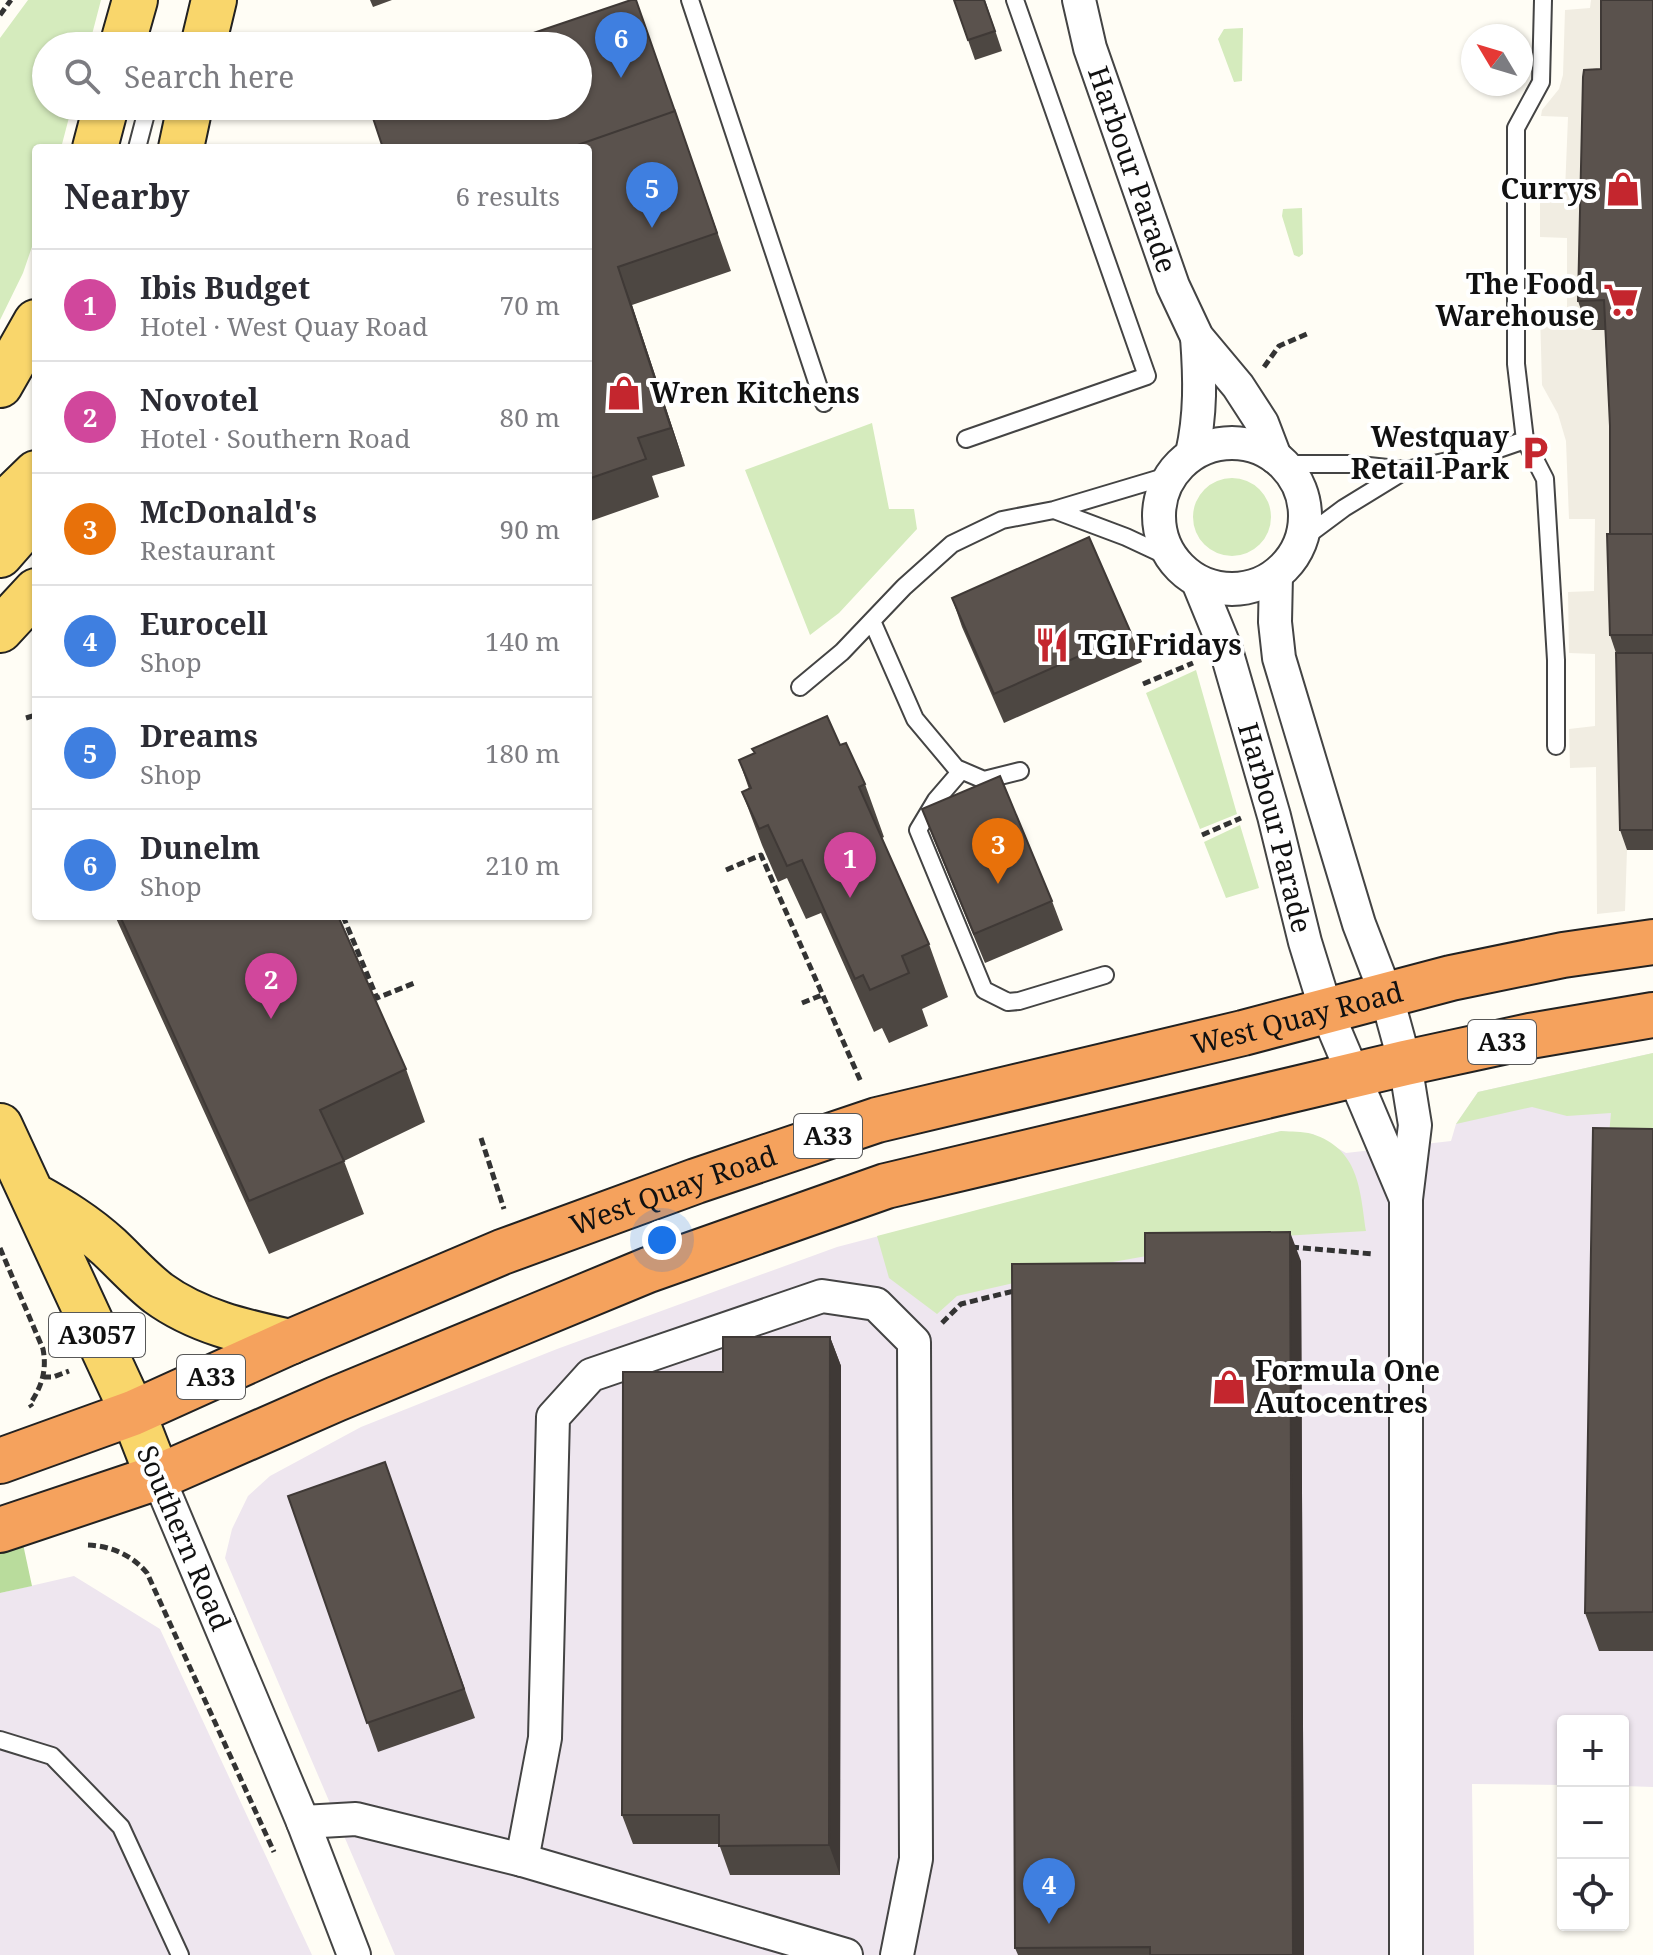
<!DOCTYPE html>
<html lang="en">
<head>
<meta charset="utf-8">
<style>
	body { margin:0; font-family:"Noto Serif",serif; background:#f2f2f3; color:#2b2b33 }
	.controls { position:absolute; right:24px; bottom:24px; display:grid; overflow:hidden; border-radius:8px; box-shadow:0 2px 6px #0004 }
	.controls button { width:72px; height:72px; display:grid; place-items:center; padding:0; border:0; border-bottom:2px solid #e1e1e2; background:#fff; color:#2b2b33; font:40px sans-serif }
	.compass { position:absolute; left:1461px; top:24px; width:72px; height:72px; border-radius:50%; background:#fff; box-shadow:0 2px 6px #0004; rotate:308deg }
	.you { position:absolute; left:662px; top:1240px; width:28px; height:28px; margin:-20px; border:6px solid #fff; border-radius:50%; background:#1a73e8; box-shadow:0 0 0 12px #1a73e833 }
	.badge { display:grid; place-items:center; width:52px; height:52px; border-radius:50%; background:#d93025; color:#fff; font-size:26px; font-weight:700 }
	.pin { position:absolute; translate:-50% -66px; filter:drop-shadow(0 2px 4px #0008) }
	.pin::after { content:''; position:absolute; top:42px; width:28px; height:24px; background:inherit; clip-path:polygon(0 0,100% 0,50% 100%) }
	.list { margin:0; padding:0; list-style:none }
	h2 { display:flex; justify-content:space-between; align-items:center; height:104px; margin:0; padding:0 32px; font-size:34px }
	h2 small { font-size:26px; font-weight:400; color:#7c7c81 }
	.list li { display:grid; grid-template-columns:52px 1fr auto; gap:24px; align-items:center; box-sizing:border-box; height:112px; padding:0 32px; border-top:2px solid #e1e1e2 }
	.list b { display:block; font-size:30px; white-space:nowrap }
	.list p { margin:0; font-size:26px; white-space:nowrap; color:#7c7c81 }
	.list em { font-size:26px; font-style:normal; color:#7c7c81 }
	.icon { flex:none; width:44px; height:44px; fill:none; stroke:currentColor; stroke-width:2; stroke-linecap:round; stroke-linejoin:round }
	.map { position:relative; flex:none; width:1653px; height:1955px; overflow:hidden }
	.search { position:absolute; background:#fff; box-shadow:0 2px 6px #0004; left:32px; top:32px; width:560px; height:88px; display:flex; align-items:center; gap:20px; box-sizing:border-box; padding:0 28px; border-radius:44px; color:#7c7c81; font-size:30px }
	.panel { position:absolute; background:#fff; box-shadow:0 2px 6px #0004; left:32px; top:144px; width:560px; height:776px; border-radius:8px }
	.map>svg:first-child { display:block }
	.industrial { fill:#eee6ef }
	.green { fill:#d5ebbd }
	.forest { fill:#b9dc9c }
	.plaza { fill:#f1ede2 }
	.lines { fill:none; stroke-linecap:round; stroke-linejoin:round }
	.lane-casing { stroke:#444; stroke-width:20 }
	.street-casing { stroke:#444; stroke-width:36 }
	.primary-casing { stroke:#222; stroke-width:48 }
	.highway-casing { stroke:#222; stroke-width:48 }
	.path { stroke:#333; stroke-width:5; stroke-dasharray:8 4; stroke-linecap:butt }
	.lane { stroke:#fff; stroke-width:16 }
	.street { stroke:#fff; stroke-width:32 }
	.primary { stroke:#f9d66b; stroke-width:44 }
	.highway { stroke:#f5a25d; stroke-width:44 }
	.wall { fill:#4d4742 }
	.shaded-wall { fill:#3f3936 }
	.building { fill:#5a524d; stroke:#3f3936; stroke-width:2 }
	.labels { text-anchor:middle; stroke-width:8; stroke-linejoin:round; paint-order:stroke }
	.shield { fill:#fff; stroke:#585858; stroke-width:2 }
	.shield-label { font-size:26px; font-weight:bold; fill:#111 }
	.street-label { font-size:28px; fill:#111; stroke:#fff }
	.poi-label { font-size:28px; font-weight:bold; fill:#111; stroke:#fff; text-anchor:end }
</style>
</head>
<body>
<div class="map">
<svg width="1653" height="1955" viewBox="0 0 1653 1955">
	<rect width="100%" height="100%" fill="#fffdf5"/>
	<path class="industrial" d="M 1653,1053 L 1653,1787 L 1623,1786 L 1623,1721 L 1563,1721 L 1563,1785 L 1472,1784 L 1474,1955 L 395,1955 L 225,1558 L 232,1529 L 248,1496 L 270,1476 L 361,1427 L 557,1349 L 837,1247 L 1281,1131 L 1313,1134 L 1346,1153 L 1451,1141 L 1456,1124 L 1478,1092 Z
		M 74,1576 L 160,1629 L 312,1955 L 0,1955 L 0,1593 Z"/>
	<path class="green" d="M 28,0 L 101,0 L 89,46 L 46,46 L 46,106 L 72,106 L 61,148 L 36,148 L 36,235 L 23,273 L 0,320 L 0,38 Z
		M 1243,28 L 1242,81 L 1234,82 L 1218,39 L 1224,29 Z
		M 1302,208 L 1303,254 L 1299,257 L 1294,255 L 1282,216 L 1283,209 Z
		M 872,423 L 889,509 L 914,509 L 917,529 L 839,613 L 810,635 L 745,470 Z
		M1193 517a39 39 0 1 1 78 0a39 39 0 1 1-78 0Z
		M 1196,670 L 1237,814 L 1200,829 L 1146,693 Z
		M 1240,825 L 1259,888 L 1226,898 L 1204,842 Z
		M 1653,1053 L 1653,1167 L 1606,1166 L 1611,1113 L 1567,1116 L 1532,1107 L 1456,1124 L 1478,1092 Z
		M 1281,1131 C 1291,1132 1302,1131 1312,1134 C 1359,1149 1360,1189 1366,1231 L 1248,1238 L 1079,1268 L 957,1296 L 937,1314 L 889,1278 L 877,1236 Z"/>
	<path class="forest" d="M 23,1544 L 32,1586 L 0,1593 L 0,1549 Z"/>
	<path class="plaza" d="M 1591,0 L 1612,0 L 1588,329 L 1615,330 L 1627,850 L 1625,911 L 1597,914 L 1596,767 L 1570,768 L 1569,729 L 1595,726 L 1595,654 L 1569,653 L 1568,592 L 1594,591 L 1595,519 L 1569,519 L 1566,441 L 1558,414 L 1542,385 L 1540,312 L 1567,312 L 1567,238 L 1540,237 L 1540,193 L 1565,191 L 1568,117 L 1541,116 L 1542,110 L 1559,89 L 1563,75 L 1565,10 L 1590,8 Z"/>
	<g class="lines">
		<g class="lane-casing">
			<path id="lane" d="M 690,0 L 824,403
				M 1543,0 L 1541,82 L 1516,128 L 1516,364 L 1525,440 L 1545,479 L 1556,660 L 1556,746
				M 137,148 L 148,106
				M 966,439 L 1147,376 L 1015,0
				M 1284,464 L 1350,464 L 1406,470 L 1490,452 L 1525,440
				M 1054,510 L 1126,537 L 1171,558
				M 1301,540 L 1344,508 L 1406,470
				M 872,621 L 915,719 L 956,768 L 984,780 L 1020,771
				M 800,687 L 842,652 L 904,587 L 952,544 L 1002,520 L 1054,510 L 1171,475
				M 961,771 L 936,800 L 918,830 L 984,990 L 1008,1002 L 1019,1001 L 1105,975
				M 0,1740 L 52,1756 L 121,1827 L 180,1955"/>
		</g>
		<g class="street-casing">
			<g id="street">
				<path id="s1" d="M 1079,0 L 1090,48 L 1173,286 L 1197,337 L 1238,386 L 1262,423 L 1275,457"/>
				<circle cx="1232" cy="516" r="73"/>
				<path d="M 1192,454 C 1201,414 1200,378 1197,337"/>
				<path d="M 1276,575 L 1275,622 L 1279,658 L 1359,924 L 1386,994 L 1405,1063 L 1415,1125 L 1406,1199 L 1406,1955"/>
				<path id="s2" d="M 1198,582 L 1226,650 L 1274,816 L 1305,942 L 1326,1010 L 1406,1199"/>
				<path d="M 158,1477 L 303,1822 L 354,1955"/>
				<path d="M 303,1822 L 356,1819 L 522,1860 L 846,1955"/>
				<path d="M 522,1860 L 545,1738 L 553,1417 L 591,1375 L 822,1296 L 876,1304 L 914,1342 L 916,1859 L 897,1955"/>
			</g>
		</g>
		<g class="primary-casing">
			<path id="primary" d="M 122,46 L 135,0
				M 203,46 L 214,0
				M 95,148 L 106,106
				M 181,148 L 190,106
				M 0,385 L 36,322
				M 0,508 L 36,473
				M 0,555 L 36,514
				M 0,630 L 36,591
				M 0,1126 L 133,1413 L 158,1477
				M 33,1195 C 60,1210 85,1225 109,1247 C 125,1262 140,1279 158,1293 C 196,1321 244,1332 290,1342"/>
		</g>
		<g class="highway-casing">
			<g id="highway">
				<path id="s3" d="M 0,1461 L 133,1413 L 290,1342 L 502,1252 L 696,1181 L 877,1120 L 1243,1033 L 1451,978 L 1563,955 L 1653,942"/>
				<path d="M 0,1530 L 158,1477 L 336,1399 L 648,1270 L 886,1186 L 1405,1063 L 1530,1036 L 1653,1015"/>
			</g>
		</g>
		<path class="path" d="M 0,15 L 11,0
			M 1264,367 L 1279,346 L 1309,333
			M 1143,684 L 1193,663
			M 26,718 L 36,715
			M 1202,835 L 1241,818
			M 726,870 L 761,855 L 861,1082
			M 343,916 L 377,998 L 417,982
			M 802,1003 L 822,995
			M 481,1138 L 504,1209
			M 1291,1247 L 1373,1254
			M 0,1248 L 43,1349 C 47,1370 42,1386 30,1404 L 32,1407
			M 942,1323 L 961,1304 L 1018,1290
			M 43,1377 L 53,1377 L 69,1371
			M 88,1545 C 111,1546 132,1555 147,1573 L 274,1852"/>
		<use href="#lane" class="lane"/>
		<use href="#street" class="street"/>
		<use href="#primary" class="primary"/>
		<use href="#highway" class="highway"/>
	</g>
	<path class="wall" d="M 370,0 L 392,0 L 373,7 Z
		M 636,0 L 731,271 L 632,305 L 685,466 L 652,476 L 659,497 L 588,522 L 588,148 Z
		M 954,0 L 985,0 L 1002,51 L 975,60 Z
		M 1653,0 L 1653,850 L 1627,850 L 1620,830 L 1616,653 L 1610,635 L 1610,426 L 1605,330 L 1588,330 L 1578,301 L 1601,69 Z
		M 952,598 L 1131,633 L 1142,662 L 1004,723 L 962,627 Z
		M 840,745 L 865,784 L 884,837 L 882,838 L 929,944 L 948,997 L 922,1009 L 928,1026 L 889,1043 L 882,1028 L 874,1032 L 821,913 L 806,919 L 787,878 L 778,882 L 762,845 L 742,792 L 749,789 L 739,760 Z
		M 922,809 L 1052,901 L 1063,930 L 985,963 L 933,838 Z
		M 115,916 L 338,916 L 406,1069 L 425,1122 L 344,1161 L 364,1214 L 269,1254 Z
		M 1653,1129 L 1653,1651 L 1599,1651 L 1585,1613 Z
		M 1301,1261 L 1304,1955 L 1018,1955 L 1015,1948 Z
		M 830,1337 L 841,1366 L 840,1875 L 730,1875 L 719,1844 L 633,1844 L 622,1815 L 723,1372 Z
		M 385,1462 L 475,1718 L 378,1752 L 288,1496 Z"/>
	<path class="shaded-wall" d="M 618,267 L 632,305 L 685,466 L 671,428 Z
		M 1290,1232 L 1301,1261 L 1304,1955 L 1293,1955 Z
		M 830,1337 L 841,1366 L 840,1875 L 829,1845 Z"/>
	<path class="building" d="M 631,0 L 636,0 L 678,120 L 675,111 L 569,148 L 383,148 L 369,106 L 578,106 L 578,46 L 495,46 Z
		M 954,0 L 984,0 L 995,31 L 968,40 Z
		M 1601,0 L 1653,0 L 1653,534 L 1610,534 L 1610,426 L 1604,300 L 1578,301 L 1583,77 L 1584,70 L 1601,69 Z
		M 675,111 L 717,233 L 618,267 L 671,428 L 638,438 L 646,459 L 588,479 L 588,148 L 569,148 Z
		M 1607,534 L 1653,534 L 1653,635 L 1610,635 Z
		M 1089,537 L 1131,633 L 994,694 L 952,598 Z
		M 1616,653 L 1653,653 L 1653,830 L 1620,830 Z
		M 827,716 L 840,745 L 846,743 L 865,784 L 859,787 L 929,944 L 902,956 L 909,973 L 870,990 L 863,975 L 855,979 L 802,860 L 787,866 L 768,825 L 759,829 L 742,792 L 751,788 L 739,760 L 755,753 L 752,749 Z
		M 1000,776 L 1052,901 L 974,934 L 922,809 Z
		M 120,916 L 338,916 L 406,1069 L 320,1110 L 344,1161 L 249,1201 Z
		M 1593,1128 L 1653,1129 L 1653,1612 L 1585,1613 Z
		M 1290,1232 L 1293,1955 L 1150,1955 L 1150,1947 L 1015,1948 L 1012,1264 L 1145,1263 L 1145,1233 Z
		M 723,1337 L 830,1337 L 829,1845 L 719,1846 L 719,1815 L 622,1815 L 623,1372 L 723,1372 Z
		M 385,1462 L 464,1689 L 367,1723 L 288,1496 Z"/>
	<defs>
		<g id="shop-bare" transform="scale(2.76)"><path d="M-5-2.5h2.3a2.7 3.5 0 0 1 5.4 0H5L5.5 6h-11ZM-1.5-2.5h3a1.5 2.3 0 0 0-3 0Z" fill="#c4262e" stroke="#fff" stroke-width="2.5" paint-order="stroke"/></g>
		<g id="supermarket-bare" transform="scale(2.76)"><path d="M-6-5.5h2.5l.6 2H6L4.5 2H-2.5L-4.4-4H-6ZM-1.5 3.2a1.3 1.3 0 1 0 .1 0ZM3 3.2a1.3 1.3 0 1 0 .1 0Z" fill="#c4262e" stroke="#fff" stroke-width="2.5" paint-order="stroke"/></g>
		<g id="parking-bare" transform="scale(2.76)"><path d="M-3.5-5.5H1a3.5 3.5 0 0 1 0 7H-1V5.5H-3.5ZM-1-3.4V-.6H.8a1.4 1.4 0 0 0 0-2.8Z" fill="#c4262e" stroke="#fff" stroke-width="2.5" paint-order="stroke"/></g>
		<g id="restaurant-bare" transform="scale(2.76)"><path d="M-5-6h1v4h1v-4h1v4h1v-4h1v5L-1.5 .5V6h-2V.5L-5-1ZM5-6V6H3V1.5H1.5Q1.5-4 5-6Z" fill="#c4262e" stroke="#fff" stroke-width="2.5" paint-order="stroke"/></g>
	</defs>
	<g fill-rule="evenodd">
		<use href="#shop-bare" x="1623" y="189"/>
		<use href="#supermarket-bare" x="1621" y="300"/>
		<use href="#shop-bare" x="624" y="393"/>
		<use href="#parking-bare" x="1535" y="453"/>
		<use href="#restaurant-bare" x="1052" y="645"/>
		<use href="#shop-bare" x="1229" y="1387"/>
	</g>
	<g class="labels">
		<g class="shield">
			<rect x="1468" y="1020" width="68" height="44" rx="6"/>
			<rect x="794" y="1114" width="68" height="44" rx="6"/>
			<rect x="49" y="1313" width="96" height="44" rx="6"/>
			<rect x="177" y="1355" width="68" height="44" rx="6"/>
		</g>
		<g class="shield-label">
			<text x="1502" y="1051">A33</text>
			<text x="828" y="1145">A33</text>
			<text x="97" y="1344">A3057</text>
			<text x="211" y="1386">A33</text>
		</g>
		<g class="street-label">
			<text dy="10" stroke="none"><textPath href="#s1" startOffset="178">Harbour Parade</textPath></text>
			<text dy="10" stroke="none"><textPath href="#s2" startOffset="258">Harbour Parade</textPath></text>
			<text dy="10" stroke="none"><textPath href="#s3" startOffset="1374">West Quay Road</textPath></text>
			<text dy="10" stroke="none"><textPath href="#s3" startOffset="726">West Quay Road</textPath></text>
			<text transform="translate(184 1538) rotate(67)" y="10">Southern Road</text>
		</g>
		<g class="poi-label">
			<text x="1597" y="199">Currys</text>
			<text x="1595" y="294">The Food<tspan x="1595" dy="32">Warehouse</tspan></text>
			<text x="650" y="403" text-anchor="start">Wren Kitchens</text>
			<text x="1509" y="447">Westquay<tspan x="1509" dy="32">Retail Park</tspan></text>
			<text x="1078" y="655" text-anchor="start">TGI Fridays</text>
			<text x="1255" y="1381" text-anchor="start">Formula One<tspan x="1255" dy="32">Autocentres</tspan></text>
		</g>
	</g>
</svg>
<div class="controls">
<button>+</button>
<button>−</button>
<button><svg class="icon" aria-label="locate" viewBox="0 0 24 24"><circle cx="12" cy="12" r="6"/><path d="M12 2v4M12 18v4M2 12h4M18 12h4"/></svg></button>
</div>
<svg class="compass" viewBox="-18 -18 36 36"><path d="M0-13l5 13h-10z" fill="#e53935"/><path d="M0 13l5-13h-10z" fill="#7c7c81"/></svg>
<div class="you"></div>
<div class="pin badge" style="left:850px;top:898px;background:#d1479c">1</div>
<div class="pin badge" style="left:271px;top:1019px;background:#d1479c">2</div>
<div class="pin badge" style="left:998px;top:884px;background:#e8710a">3</div>
<div class="pin badge" style="left:1049px;top:1924px;background:#3f7fe0">4</div>
<div class="pin badge" style="left:652px;top:228px;background:#3f7fe0">5</div>
<div class="pin badge" style="left:621px;top:78px;background:#3f7fe0">6</div>
<div class="search"><svg class="icon" aria-label="search" viewBox="0 0 24 24"><circle cx="10" cy="10" r="6"/><path d="M15 15l6 6"/></svg>Search here</div>
<section class="panel">
<h2>Nearby<small>6 results</small></h2>
<ul class="list">
<li><span class="badge" style="background:#d1479c">1</span><div><b>Ibis Budget</b><p>Hotel · West Quay Road</p></div><em>70 m</em></li>
<li><span class="badge" style="background:#d1479c">2</span><div><b>Novotel</b><p>Hotel · Southern Road</p></div><em>80 m</em></li>
<li><span class="badge" style="background:#e8710a">3</span><div><b>McDonald's</b><p>Restaurant</p></div><em>90 m</em></li>
<li><span class="badge" style="background:#3f7fe0">4</span><div><b>Eurocell</b><p>Shop</p></div><em>140 m</em></li>
<li><span class="badge" style="background:#3f7fe0">5</span><div><b>Dreams</b><p>Shop</p></div><em>180 m</em></li>
<li><span class="badge" style="background:#3f7fe0">6</span><div><b>Dunelm</b><p>Shop</p></div><em>210 m</em></li>
</ul>
</section>
</div>
</body>
</html>
